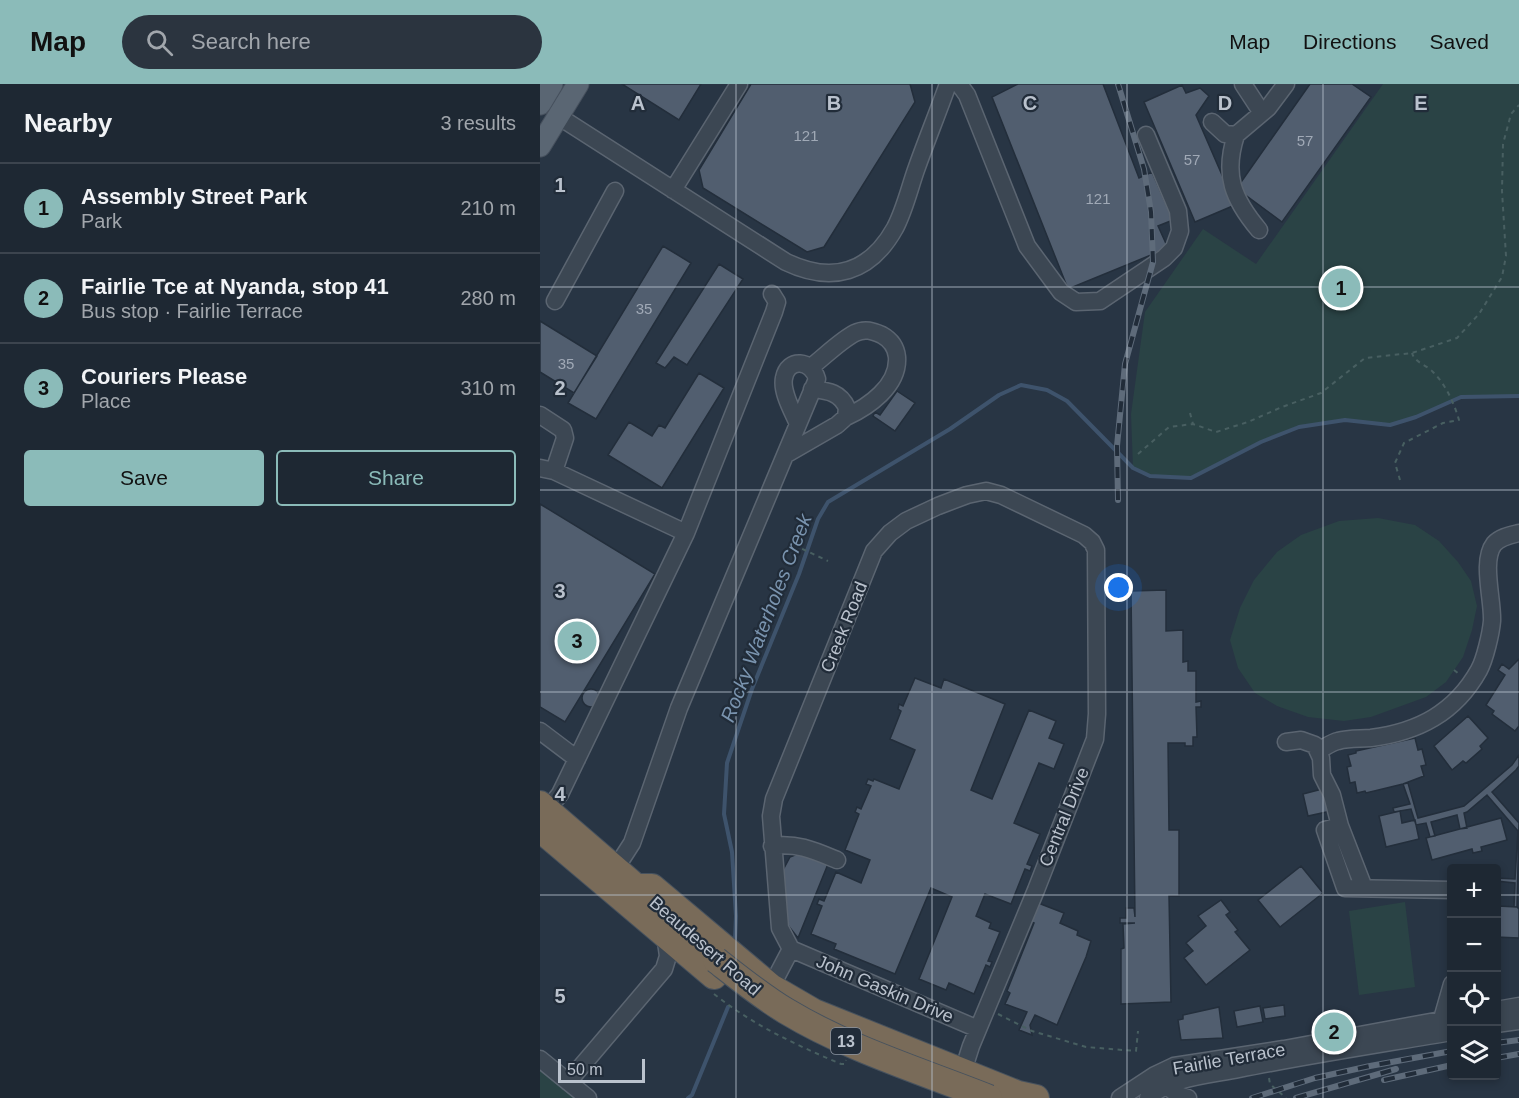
<!DOCTYPE html>
<html lang="en">
<head>
<meta charset="utf-8">
<style>
	body { margin:0; font-family:Arial,sans-serif; background:#2b343f; color:#f1f3f6 }
	.controls { position:absolute; right:18px; bottom:18px; display:grid; overflow:hidden; border-radius:6px; box-shadow:0 3px 9px #0003 }
	.controls button { width:54px; height:54px; display:grid; place-items:center; padding:0; border:0; border-bottom:2px solid #3c444e; background:#1e2833; color:#f1f3f6; font:30px sans-serif }
	.scale { position:absolute; left:18px; bottom:15px; width:87px; box-sizing:border-box; padding-left:6px; border:3px solid #bac2cd; border-top:0; font-size:16px; line-height:21px; white-space:nowrap; color:#bac2cd; -webkit-text-stroke:4px #212c39; paint-order:stroke }
	.you { position:absolute; left:579px; top:504px; width:21px; height:21px; margin:-15px; border:4px solid #fff; border-radius:50%; background:#1a73e8; box-shadow:0 0 0 9px #1a73e833 }
	.badge { display:grid; place-items:center; width:39px; height:39px; border-radius:50%; background:#8bbbb9; color:#111; font-size:20px; font-weight:700 }
	.pin { position:absolute; translate:-50% -50%; border:3px solid #fff; box-shadow:0 2px 6px #0006 }
	.list { margin:0; padding:0; list-style:none }
	h2 { display:flex; justify-content:space-between; align-items:center; height:78px; margin:0; padding:0 24px; font-size:26px }
	h2 small { font-size:20px; font-weight:400; color:#a1a6ac }
	.list li { display:grid; grid-template-columns:39px 1fr auto; gap:18px; align-items:center; box-sizing:border-box; height:90px; padding:0 24px; border-top:2px solid #3c444e }
	.list b { display:block; font-size:22px; white-space:nowrap }
	.list p { margin:0; font-size:20px; white-space:nowrap; color:#a1a6ac }
	.list em { font-size:20px; font-style:normal; color:#a1a6ac }
	.actions { display:flex; gap:12px; padding:18px 24px }
	.actions a { flex:1; padding:14px 0; border:2px solid #8bbbb9; border-radius:6px; text-align:center; font-size:21px; color:#8bbbb9 }
	.actions .main { background:#8bbbb9; color:#111 }
	.icon { flex:none; width:33px; height:33px; fill:none; stroke:currentColor; stroke-width:2; stroke-linecap:round; stroke-linejoin:round }
	.map { position:relative; flex:none; width:979px; height:1014px; overflow:hidden }
	header { display:flex; align-items:center; gap:36px; box-sizing:border-box; height:84px; padding:0 30px; background:#8bbbb9; color:#111 }
	header strong { font-size:28px }
	nav { display:flex; gap:33px; margin-inline-start:auto; font-size:21px }
	.search { width:420px; height:54px; background:#2b343f; display:flex; align-items:center; gap:15px; box-sizing:border-box; padding:0 21px; border-radius:33px; color:#a1a6ac; font-size:22px }
	main { display:flex }
	aside { flex:1; background:#1e2833 }
	.map>svg:first-child { display:block }
	.green { fill:#2a4345 }
	.lines { fill:none; stroke-linecap:round; stroke-linejoin:round }
	.stream { stroke:#3e536c; stroke-width:4 }
	.building { fill:#515e6f; stroke:#232e3b; stroke-width:1.5 }
	.minor-casing { stroke:#5b6571; stroke-width:19 }
	.major-casing { stroke:#46505d; stroke-width:23 }
	.highway-casing { stroke:#47525e; stroke-width:28 }
	.path { stroke:#485f61; stroke-width:2; stroke-dasharray:4.5 4.5; stroke-linecap:butt }
	.minor { stroke:#3c4753; stroke-width:16 }
	.major { stroke:#5a6673; stroke-width:21 }
	.highway { stroke:#796b59; stroke-width:26 }
	.rail-casing { stroke:#5e6b7a; stroke-width:6 }
	.rail { stroke:#212c39; stroke-width:4; stroke-dasharray:11; stroke-linecap:butt }
	.highway-bridge-casing { stroke:#47525e; stroke-width:28; stroke-linecap:butt }
	.highway-bridge { stroke:#796b59; stroke-width:26 }
	.grid { fill:none; stroke:#bac2cd; stroke-width:1.5; stroke-opacity:0.55 }
	.labels { text-anchor:middle; stroke-width:4.5; stroke-linejoin:round; paint-order:stroke }
	.number-label { font-size:15px; fill:#a0a9b6 }
	.shield { fill:#212c39; stroke:#8c95a1; stroke-width:1.5 }
	.shield-label { font-size:16px; font-weight:bold; fill:#bac2cd }
	.street-label { font-size:18px; fill:#bac2cd; stroke:#212c39 }
	.water-label { font-size:20px; font-style:italic; fill:#7a94af; stroke:#212c39 }
	.grid-label { font-size:20px; text-anchor:middle; font-weight:bold; fill:#bac2cd; stroke:#212c39; stroke-width:4.5; stroke-linejoin:round; paint-order:stroke }
</style>
</head>
<body>
<header>
<strong>Map</strong>
<div class="search"><svg class="icon" aria-label="search" viewBox="0 0 24 24"><circle cx="10" cy="10" r="6"/><path d="M15 15l6 6"/></svg>Search here</div>
<nav><a>Map</a><a>Directions</a><a>Saved</a></nav>
</header>
<main>
<aside>
<h2>Nearby<small>3 results</small></h2>
<ul class="list">
<li><span class="badge">1</span><div><b>Assembly Street Park</b><p>Park</p></div><em>210 m</em></li>
<li><span class="badge">2</span><div><b>Fairlie Tce at Nyanda, stop 41</b><p>Bus stop · Fairlie Terrace</p></div><em>280 m</em></li>
<li><span class="badge">3</span><div><b>Couriers Please</b><p>Place</p></div><em>310 m</em></li>
</ul>
<div class="actions"><a class="main">Save</a><a>Share</a></div>
</aside>
<div class="map">
<svg width="979" height="1014" viewBox="0 0 979 1014">
	<rect width="100%" height="100%" fill="#283544"/>
	<path class="green" d="M 843,0 L 979,0 L 979,312 L 921,313 L 876,333 L 850,341 L 805,336 L 759,343 L 721,358 L 651,394 L 610,392 L 593,384 L 591,330 L 605,228 L 663,145 L 716,180 Z
		M 838,434 L 875,441 L 899,457 L 918,478 L 931,497 L 937,522 L 932,546 L 923,573 L 906,598 L 886,613 L 831,633 L 804,637 L 768,633 L 737,622 L 715,609 L 698,584 L 690,556 L 700,524 L 714,496 L 737,468 L 761,451 L 799,437 Z
		M 865,818 L 875,903 L 819,911 L 809,827 Z
		M 0,984 L 34,1014 L 0,1014 Z"/>
	<g class="lines">
		<path class="stream" d="M 195,857 L 196,832 L 192,768 L 184,730 L 187,679 L 212,605 L 259,490 L 278,435 L 288,418 L 410,345 L 459,311 L 481,301 L 507,306 L 527,317 L 593,384 L 610,392 L 651,394 L 721,358 L 759,343 L 805,336 L 850,341 L 876,333 L 921,313 L 979,312
			M 148,1014 L 152,1011 L 188,923"/>
	</g>
	<path class="building" d="M 82,0 L 161,0 L 139,36 Z
		M 211,0 L 370,0 L 375,18 L 284,163 L 267,168 L 163,104 L 159,86 Z
		M 478,0 L 563,0 L 599,94 L 612,88 L 633,136 L 618,142 L 628,164 L 528,205 L 452,13 Z
		M 770,0 L 812,0 L 831,13 L 742,138 L 700,107 L 699,101 Z
		M 642,1 L 646,9 L 660,4 L 669,12 L 656,31 L 695,121 L 655,138 L 604,18 Z
		M 123,162 L 151,179 L 56,335 L 28,319 Z
		M 179,180 L 203,195 L 147,281 L 134,273 L 125,284 L 116,279 Z
		M 0,237 L 57,272 L 34,309 L 0,288 Z
		M 159,289 L 184,304 L 122,404 L 68,371 L 89,338 L 112,352 L 119,341 L 125,344 Z
		M 357,307 L 375,319 L 355,347 L 333,332 L 335,328 L 340,331 Z
		M 0,420 L 115,490 L 25,638 L 0,623 Z
		M 626,506 L 626,547 L 643,546 L 643,578 L 648,577 L 648,587 L 656,587 L 656,618 L 661,617 L 661,623 L 656,623 L 657,653 L 653,653 L 653,662 L 645,662 L 645,659 L 628,659 L 629,746 L 639,746 L 639,812 L 629,812 L 631,918 L 581,920 L 581,865 L 584,864 L 583,840 L 595,839 L 580,839 L 580,834 L 586,834 L 586,824 L 594,824 L 595,833 L 591,507 Z
		M 979,575 L 979,642 L 975,647 L 952,630 L 954,627 L 946,621 L 965,591 L 958,586 L 962,580 L 969,585 Z
		M 375,594 L 401,604 L 404,595 L 465,620 L 431,706 L 452,715 L 489,626 L 516,637 L 509,654 L 524,660 L 514,685 L 499,679 L 474,739 L 500,750 L 487,780 L 492,782 L 490,787 L 485,785 L 471,820 L 445,810 L 436,832 L 451,839 L 449,844 L 460,848 L 448,877 L 452,878 L 450,883 L 446,881 L 434,910 L 409,899 L 406,906 L 379,895 L 412,813 L 391,804 L 355,890 L 294,865 L 296,860 L 271,850 L 282,822 L 277,820 L 279,815 L 284,817 L 296,788 L 321,799 L 330,776 L 305,766 L 319,730 L 315,728 L 317,723 L 321,725 L 331,702 L 326,700 L 328,695 L 333,697 L 334,695 L 359,705 L 375,666 L 350,655 L 361,627 L 358,625 L 359,620 L 363,622 Z
		M42 614a9 9 0 1 1 18 0a9 9 0 1 1-18 0Z
		M 928,632 L 948,654 L 940,662 L 942,665 L 926,679 L 923,677 L 912,686 L 894,662 Z
		M 875,654 L 878,666 L 882,665 L 886,681 L 881,682 L 884,692 L 863,700 L 826,709 L 825,707 L 817,709 L 815,698 L 810,699 L 807,683 L 811,682 L 808,671 L 816,669 L 816,667 Z
		M 979,671 L 979,682 L 976,686 L 952,708 L 979,739 L 977,823 L 974,823 L 975,799 L 956,797 L 956,794 L 975,795 L 978,747 L 947,711 L 927,728 L 924,729 L 927,744 L 920,745 L 917,731 L 891,738 L 895,752 L 890,753 L 886,739 L 876,741 L 871,725 L 854,728 L 853,724 L 870,720 L 863,700 L 868,699 L 878,734 L 924,722 L 972,681 Z
		M 786,704 L 791,727 L 768,732 L 763,710 Z
		M 860,727 L 862,739 L 875,736 L 879,755 L 846,763 L 839,732 Z
		M 961,734 L 967,756 L 941,763 L 942,767 L 933,769 L 932,765 L 892,776 L 886,754 Z
		M 260,769 L 288,780 L 258,854 L 247,840 L 242,788 L 250,773 Z
		M 761,782 L 783,809 L 740,843 L 718,816 Z
		M 681,816 L 690,828 L 686,831 L 698,846 L 695,848 L 710,866 L 666,901 L 644,874 L 653,867 L 646,859 L 666,842 L 658,832 Z
		M 493,817 L 524,829 L 520,839 L 538,847 L 537,851 L 551,857 L 546,873 L 517,941 L 495,931 L 490,941 L 492,951 L 479,946 L 487,928 L 465,920 L 470,909 L 467,907 L 494,839 L 491,838 Z
		M 958,822 L 977,823 L 979,825 L 979,854 L 956,853 Z
		M 744,921 L 745,932 L 725,935 L 723,924 Z
		M 720,922 L 723,938 L 697,943 L 694,927 Z
		M 679,923 L 683,954 L 641,956 L 638,936 L 643,935 L 643,931 Z"/>
	<g class="lines">
		<g class="minor-casing">
			<path id="minor" d="M 419,0 L 427,11 L 487,162 L 521,208 L 536,218 L 560,217 L 624,174 L 634,164 L 640,147 L 638,127 L 606,51
				M 703,0 L 722,29
				M 18,32 L 246,178 C 292,200 330,189 355,144 C 365,125 370,102 377,83 C 387,55 398,28 408,0
				M 672,38 L 685,50 L 696,51 L 728,24 L 746,0
				M 696,51 C 683,91 693,115 719,146
				M 133,106 L 199,0
				M 15,217 L 75,107
				M 271,283 C 284,273 301,256 315,249 C 325,244 333,247 342,251 C 351,256 356,263 357,273 C 359,302 328,323 306,333
				M 0,331 L 23,346 L 25,354 L 14,387
				M 245,371 L 297,341 L 306,333 L 307,324 C 300,308 288,307 272,305
				M 0,384 L 14,387 L 146,449 L 20,710 L 7,726
				M 146,449 L 234,228 L 237,218 L 232,210
				M 0,647 L 37,675
				M 746,658 L 761,656 L 775,661 L 781,674 L 782,691 L 792,711 L 800,742
				M 778,667 C 784,664 792,658 798,657 C 809,654 820,655 831,654 C 878,648 915,629 939,586 C 945,575 951,549 952,537 C 953,516 941,477 954,460 C 960,453 971,451 979,449
				M 232,762 C 258,759 273,766 297,776
				M 72,781 L 83,773 L 92,759 L 139,624 L 277,295 C 272,276 248,273 244,294 C 241,308 253,328 258,340
				M 824,804 L 800,742 L 785,746 L 805,804 L 912,806
				M 251,865 L 240,844 L 231,732 L 234,715 L 334,467 L 350,449 L 366,437 L 398,422 L 427,411 L 446,407 L 461,411 L 544,451 L 552,458 L 556,466 L 557,630 L 555,655 L 496,806 L 431,962 L 423,987
				M 251,865 L 438,945
				M 231,903 L 251,865
				M 956,926 L 979,922
				M 902,935 L 912,900
				M 956,940 L 979,937
				M 0,975 L 48,1014
				M 28,998 L 124,885 L 128,872 L 125,851
				M 622,998 L 638,1011 L 648,1014
				M 580,1014 L 615,991 L 634,982 L 744,965 L 912,934
				M 608,1014 C 630,993 670,991 699,985 C 769,971 841,960 912,948"/>
		</g>
		<g class="major-casing">
			<path id="major" d="M 0,20 L 12,0
				M 0,62 L 38,0"/>
		</g>
		<g class="highway-casing">
			<path id="highway" d="M 0,720 L 109,814
				M 0,745 L 174,892
				M 98,803 L 112,803 L 231,903 L 274,928 L 478,1010 L 496,1014"/>
		</g>
		<path class="path" d="M 650,329 L 653,340 L 676,348 L 708,338 L 742,323 L 781,309 L 825,274 L 872,269 L 917,254 L 939,230 L 962,193 L 966,172 L 962,107 L 963,60 L 971,30 L 979,21
			M 598,370 L 629,343 L 653,340
			M 860,396 L 855,379 L 864,359 L 903,339 L 919,336 C 914,319 906,301 893,288 C 887,281 875,279 872,269
			M 254,461 L 288,477
			M 914,586 L 919,590
			M 174,910 C 213,941 256,961 301,980 L 305,980 L 306,976
			M 458,930 L 492,947 L 546,963 L 596,967 L 598,947
			M 729,994 L 730,1000 L 746,1014"/>
		<use href="#minor" class="minor"/>
		<use href="#major" class="major"/>
		<use href="#highway" class="highway"/>
		<g class="rail-casing">
			<path id="rail" d="M 578,416 L 577,362 L 585,280 L 613,178 L 611,128 L 604,85 L 578,0
				M 956,959 L 979,956
				M 956,974 L 979,970
				M 844,996 L 912,981
				M 712,1014 L 775,994 L 830,982 L 912,967
				M 756,1014 L 856,985"/>
		</g>
		<use href="#rail" class="rail"/>
		<g class="highway-bridge-casing">
			<path id="highway-bridge" d="M 176,876 C 199,894 221,912 246,927 C 309,965 381,987 449,1014"/>
		</g>
		<use href="#highway-bridge" class="highway-bridge"/>
	</g>
	<path class="grid" d="M 196,0 L 196,1014M 392,0 L 392,1014M 587,0 L 587,1014M 783,0 L 783,1014M 0,203 L 979,203M 0,406 L 979,406M 0,608 L 979,608M 0,811 L 912,811M 956,811 L 979,811"/>
	<g class="labels">
		<g class="number-label">
			<text x="266" y="57">121</text>
			<text x="765" y="62">57</text>
			<text x="652" y="81">57</text>
			<text x="558" y="120">121</text>
			<text x="104" y="230">35</text>
			<text x="26" y="285">35</text>
		</g>
		<rect class="shield" x="291" y="944" width="30" height="26" rx="4.5"/>
		<g class="shield-label">
			<text x="306" y="963">13</text>
		</g>
		<g class="street-label">
			<text transform="translate(304 543) rotate(-68)" y="6">Creek Road</text>
			<text transform="translate(524 733) rotate(-68)" y="6">Central Drive</text>
			<text transform="translate(165 862) rotate(41)" y="6">Beaudesert Road</text>
			<text transform="translate(345 905) rotate(23)" y="6">John Gaskin Drive</text>
			<text transform="translate(689 975) rotate(-10)" y="6">Fairlie Terrace</text>
		</g>
		<g class="water-label">
			<text transform="translate(226 534) rotate(-69)" y="7">Rocky Waterholes Creek</text>
		</g>
	</g>
	<g class="grid-label">
		<text x="98" y="26">A</text>
		<text x="294" y="26">B</text>
		<text x="490" y="26">C</text>
		<text x="685" y="26">D</text>
		<text x="881" y="26">E</text>
		<text x="20" y="108">1</text>
		<text x="20" y="311">2</text>
		<text x="20" y="514">3</text>
		<text x="20" y="717">4</text>
		<text x="20" y="919">5</text>
	</g>
</svg>
<div class="controls">
<button>+</button>
<button>−</button>
<button><svg class="icon" aria-label="locate" viewBox="0 0 24 24"><circle cx="12" cy="12" r="6"/><path d="M12 2v4M12 18v4M2 12h4M18 12h4"/></svg></button>
<button><svg class="icon" aria-label="layers" viewBox="0 0 24 24"><path d="M12 4l9 5-9 5-9-5zM3 14l9 5 9-5"/></svg></button>
</div>
<div class="scale">50 m</div>
<div class="you"></div>
<div class="pin badge" style="left:801px;top:204px">1</div>
<div class="pin badge" style="left:794px;top:948px">2</div>
<div class="pin badge" style="left:37px;top:557px">3</div>
</div>
</main>
</body>
</html>
